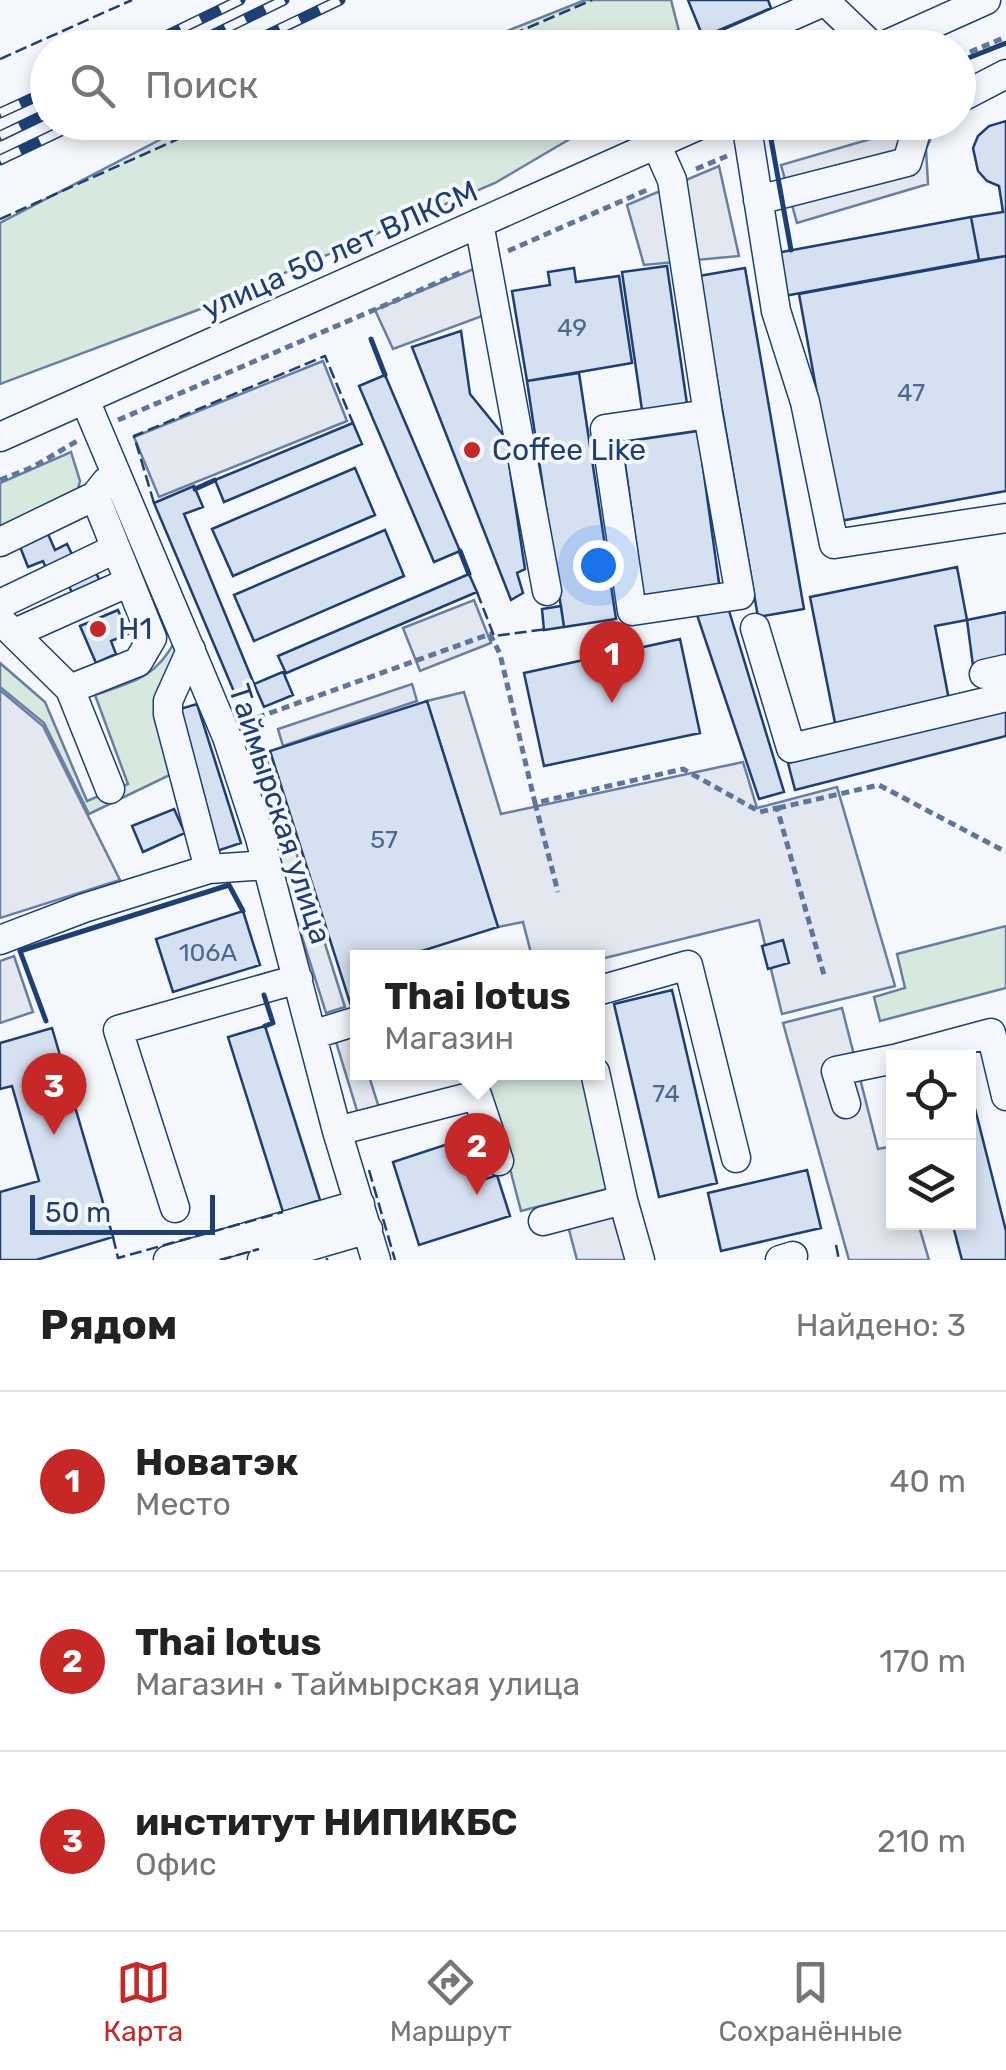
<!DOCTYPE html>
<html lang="ru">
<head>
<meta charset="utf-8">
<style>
	body { margin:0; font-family:Rubik,sans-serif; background:#f2f2f2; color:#222 }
	.controls { position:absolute; right:30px; bottom:30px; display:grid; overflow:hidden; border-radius:0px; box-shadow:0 5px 15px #0003 }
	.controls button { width:90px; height:90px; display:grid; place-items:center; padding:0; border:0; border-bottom:2px solid #e0e0e0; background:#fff; color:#222; font:50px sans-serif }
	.scale { position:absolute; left:30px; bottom:25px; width:185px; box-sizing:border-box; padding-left:10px; border:5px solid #1d3f73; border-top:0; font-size:28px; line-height:35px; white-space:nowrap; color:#1d3f73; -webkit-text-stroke:8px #f4f7fb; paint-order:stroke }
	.you { position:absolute; left:598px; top:565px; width:35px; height:35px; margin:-25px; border:8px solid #fff; border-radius:50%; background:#1a73e8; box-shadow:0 0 0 15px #1a73e833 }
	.badge { display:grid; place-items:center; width:65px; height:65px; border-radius:50%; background:#c62828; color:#fff; font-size:32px; font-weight:700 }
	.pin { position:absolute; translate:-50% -82px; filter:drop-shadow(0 2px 5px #0008) }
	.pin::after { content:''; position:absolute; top:52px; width:35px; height:30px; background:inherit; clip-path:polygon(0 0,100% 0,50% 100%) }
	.popup { position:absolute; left:350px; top:950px; width:255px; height:130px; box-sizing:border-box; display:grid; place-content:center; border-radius:0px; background:#fff; filter:drop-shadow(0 2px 8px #0005); font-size:32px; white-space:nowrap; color:#767676 }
	.popup b { font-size:38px; color:#222 }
	.popup::after { content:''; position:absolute; left:50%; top:100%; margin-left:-20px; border:20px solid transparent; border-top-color:#fff }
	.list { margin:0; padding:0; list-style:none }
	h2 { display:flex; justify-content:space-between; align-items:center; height:130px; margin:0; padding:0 40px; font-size:42px }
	h2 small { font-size:32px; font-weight:400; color:#767676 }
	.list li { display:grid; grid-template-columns:65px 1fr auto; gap:30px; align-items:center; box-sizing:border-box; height:180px; padding:0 40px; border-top:2px solid #e0e0e0 }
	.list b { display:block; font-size:38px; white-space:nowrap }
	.list p { margin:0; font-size:32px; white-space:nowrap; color:#767676 }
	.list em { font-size:32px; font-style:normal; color:#767676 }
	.icon { flex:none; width:55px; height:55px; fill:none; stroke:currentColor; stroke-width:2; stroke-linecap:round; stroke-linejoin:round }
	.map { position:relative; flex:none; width:1006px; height:1260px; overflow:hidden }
	.search { position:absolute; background:#fff; box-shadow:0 5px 15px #0003; left:30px; right:30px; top:30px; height:110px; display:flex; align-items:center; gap:25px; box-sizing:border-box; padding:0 35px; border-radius:55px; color:#767676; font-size:38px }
	.sheet { height:670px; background:#fff }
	nav { display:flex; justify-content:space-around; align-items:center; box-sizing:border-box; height:140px; border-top:2px solid #e0e0e0; background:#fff; font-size:28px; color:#767676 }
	nav a { display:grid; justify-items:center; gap:5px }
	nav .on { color:#c62828 }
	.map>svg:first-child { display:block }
	.green { fill:#d7e8df; stroke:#687fa3; stroke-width:2.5 }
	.parking { fill:#e3e8f0; stroke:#687fa3; stroke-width:2.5 }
	.building { fill:#d5e0f0; stroke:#1d3f73; stroke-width:2.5 }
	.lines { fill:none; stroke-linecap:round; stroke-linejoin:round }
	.minor-casing { stroke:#1d3f73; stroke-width:31 }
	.path { stroke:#5e769c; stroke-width:5; stroke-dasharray:8 5; stroke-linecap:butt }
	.minor { stroke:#f4f7fb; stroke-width:28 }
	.rail-casing { stroke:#1d3f73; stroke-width:11 }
	.rail { stroke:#f4f7fb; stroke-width:8; stroke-dasharray:22; stroke-linecap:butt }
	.fence { stroke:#1d3f73; stroke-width:2.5; stroke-dasharray:12 5; stroke-linecap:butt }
	.wall { stroke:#1d3f73; stroke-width:5 }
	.poi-dot { fill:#c62828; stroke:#f4f7fb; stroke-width:4 }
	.labels { text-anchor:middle; stroke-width:8; stroke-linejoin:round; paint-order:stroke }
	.number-label { font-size:25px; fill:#4b6792 }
	.street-label { font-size:30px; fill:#1d3f73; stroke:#f4f7fb }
	.poi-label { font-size:30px; fill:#1d3f73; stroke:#f4f7fb; text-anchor:start }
</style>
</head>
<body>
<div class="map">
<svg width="1006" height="1260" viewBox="0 0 1006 1260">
	<rect width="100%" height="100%" fill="#f4f7fb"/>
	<path class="green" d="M 585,0 L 671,0 L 682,43 L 679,47 L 467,47 Z
		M 192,123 L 192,122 L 597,123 L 495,183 L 203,308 L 0,384 L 0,223 Z
		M 71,452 L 80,481 L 77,493 L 0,533 L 0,483 Z
		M 174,643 L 179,655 L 176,772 L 89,814 L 44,723 L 0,687 L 0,663 L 45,702 L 87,801 L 128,784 L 95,695 C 132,682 154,679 174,643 Z
		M 1006,926 L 1006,988 L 880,1021 L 874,997 L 905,988 L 897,954 Z
		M 485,1073 L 585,1073 L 615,1187 L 521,1211 Z"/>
	<path class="parking" d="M 878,123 L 950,123 L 934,131 L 926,149 L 928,184 L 797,223 L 781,165 L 874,138 Z
		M 719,166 L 739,256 L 644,265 L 627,205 Z
		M 476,268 L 485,315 L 393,349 L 375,310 Z
		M 323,361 L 347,421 L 159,497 L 134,437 Z
		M 474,600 L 491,643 L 420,671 L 403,628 Z
		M 412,684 L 417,701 L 283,746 L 278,729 Z
		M 0,690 L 43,726 L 120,880 L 0,918 Z
		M 464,692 L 501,814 L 743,762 L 757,808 L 837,787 L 895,986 L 782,1014 L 759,920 L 597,960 L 597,958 L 532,957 L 523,922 L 498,927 L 427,701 Z
		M 266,757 L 345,1007 L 326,1013 L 247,763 Z
		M 14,956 L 33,1012 L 0,1023 L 0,961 Z
		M 842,1008 L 878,1149 L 893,1146 L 894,1222 L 918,1223 L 929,1260 L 849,1260 L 783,1023 Z
		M 353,1026 L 357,1038 L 357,1072 L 368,1073 L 379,1108 L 358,1114 L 333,1032 Z
		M 618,1208 L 633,1260 L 577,1260 L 567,1222 Z"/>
	<path class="building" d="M 688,0 L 768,0 L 771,8 L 703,37 Z
		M 1006,121 L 1006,256 L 979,260 L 971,217 L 1003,212 L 999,186 L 987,181 L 978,171 L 973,148 L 978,136 L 989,126 Z
		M 971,217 L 979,260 L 779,297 L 771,254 Z
		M 1006,256 L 1006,491 L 840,521 L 799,294 Z
		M 667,266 L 687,404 L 642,410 L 622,272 Z
		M 574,268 L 576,282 L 619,276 L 632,363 L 527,381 L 512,291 L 550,285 L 548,272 Z
		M 745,268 L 804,609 L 758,617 L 699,276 Z
		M 461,331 L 470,394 L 505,437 L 525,569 L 517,573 L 523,593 L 511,600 L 412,347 Z
		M 579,373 L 616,619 L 564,627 L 527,381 Z
		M 385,375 L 460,551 L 434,562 L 359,386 Z
		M 353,423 L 362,444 L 224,502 L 215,480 Z
		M 698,431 L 720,590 L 644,601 L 622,442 Z
		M 355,468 L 375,515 L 233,576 L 212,529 Z
		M 194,486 L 203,507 L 184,514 L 254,684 L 235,694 L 154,503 Z
		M 45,527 L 55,550 L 67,544 L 78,567 L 91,561 L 108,600 L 80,612 L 67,581 L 54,587 L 43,561 L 28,567 L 17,539 Z
		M 385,530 L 404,576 L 254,641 L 234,595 Z
		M 957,567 L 967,620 L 935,626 L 949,700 L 835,723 L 810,597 Z
		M 469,574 L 477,592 L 284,674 L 293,695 L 264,707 L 254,684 L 285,671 L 278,656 Z
		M 727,604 L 784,792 L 759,799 L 697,615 Z
		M 561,606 L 564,627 L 544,630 L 542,609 Z
		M 118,610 L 128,634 L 111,641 L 116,654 L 96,663 L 80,626 Z
		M 1006,612 L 1006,660 L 973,666 L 967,620 Z
		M 680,639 L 700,733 L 544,766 L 524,673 Z
		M 427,701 L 498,927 L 412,954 L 413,958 L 357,958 L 357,1004 L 351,1006 L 270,751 Z
		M 197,704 L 241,843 L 217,851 L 173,711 Z
		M 1006,707 L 1006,736 L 795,790 L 788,763 Z
		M 174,809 L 185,833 L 143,852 L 132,826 Z
		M 243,911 L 260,965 L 173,992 L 156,939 Z
		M 783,940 L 789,963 L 768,969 L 762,946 Z
		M 672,990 L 717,1183 L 659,1197 L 614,1004 Z
		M 265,1026 L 320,1200 L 283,1212 L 228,1037 Z
		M 52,1028 L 113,1237 L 36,1260 L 0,1260 L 0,1192 L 39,1181 L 12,1086 L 0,1089 L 0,1043 Z
		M 968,1081 L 1006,1231 L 1006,1260 L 962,1260 L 952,1222 L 968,1222 Z
		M 460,1140 L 474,1183 L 497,1175 L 510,1216 L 419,1245 L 393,1162 Z
		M 807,1170 L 821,1228 L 721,1251 L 708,1193 Z"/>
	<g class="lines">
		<g class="minor-casing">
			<path id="minor" d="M 826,2 L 874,48
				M 719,48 L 828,0
				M 879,48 L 986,0
				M 958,99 L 1006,74
				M 666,122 L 656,144 L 672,180 L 708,414 L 740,595 L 632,611 L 605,429 L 708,414
				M 746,122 L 776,311 L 805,402 L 834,544 L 1006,518
				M 758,200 L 907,162 L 919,122
				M 479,223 L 547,591
				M 85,400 L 227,737 L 260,838 L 337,1131 L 376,1260
				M 0,437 L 706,122
				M 0,542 L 95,496 L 106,482
				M 0,604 L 115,549
				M 0,620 L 70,689 L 138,662 L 152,638 L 95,496
				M 755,628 L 791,748 L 1006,697
				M 15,633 L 129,582
				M 191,650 L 168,701 L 168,714 L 209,869
				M 984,674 L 1006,669
				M 70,689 L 110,789
				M 0,940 L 84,908 L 209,869 L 266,865
				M 597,991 L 688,965 L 736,1158
				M 312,1035 L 357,1021
				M 898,1058 L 991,1033 L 1006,1096
				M 595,1072 L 623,1200 L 640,1260
				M 846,1104 L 836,1071 L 894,1059
				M 337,1131 L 477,1095 L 499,1161
				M 175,1208 L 118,1030 L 298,979
				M 543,1221 L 623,1200
				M 168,1260 L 360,1204
				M 262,1260 L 368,1229
				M 780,1260 L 793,1256"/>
		</g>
		<path class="path" d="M 958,57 L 1006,37
			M 774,136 L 806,122
			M 696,169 L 727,156
			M 508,251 L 649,189
			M 118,420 L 462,272
			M 0,480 L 33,467 L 77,441
			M 245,722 L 490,634 L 500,654 L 535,803 L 683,769 L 760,812 L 777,808 L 824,975
			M 535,803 L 558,892
			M 778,808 L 879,785 L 1006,852"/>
		<use href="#minor" class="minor"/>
		<g class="rail-casing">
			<path id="rail" d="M 141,48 L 240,0
				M 186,48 L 284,0
				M 240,48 L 340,0
				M 0,113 L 48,91
				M 0,136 L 48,113
				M 0,160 L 80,122"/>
		</g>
		<use href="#rail" class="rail"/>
		<path class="fence" d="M 481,48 L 592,0
			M 0,59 L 132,0
			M 0,219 L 189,134 L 261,122
			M 154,503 L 134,436 L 325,356 L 353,423
			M 477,592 L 494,636 L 547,629
			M 369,1170 L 395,1260
			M 113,1237 L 118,1258 L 283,1212
			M 836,1245 L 839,1260
			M 327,1258 L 327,1260
			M 220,1260 L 259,1249"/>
		<path class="wall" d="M 958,62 L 1006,43
			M 778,136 L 771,139 L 791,250
			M 371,339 L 385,375
			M 195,489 L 215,480
			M 460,551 L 469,574
			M 264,995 L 273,1023 L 265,1026
			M 46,1021 L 20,951 L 229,885 L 243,911"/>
	</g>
	<g class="poi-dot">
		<circle cx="472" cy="450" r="10"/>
		<circle cx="98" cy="629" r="10"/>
	</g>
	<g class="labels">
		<g class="number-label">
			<text x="572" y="336">49</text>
			<text x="911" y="401">47</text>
			<text x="384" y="848">57</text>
			<text x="208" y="961">106А</text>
			<text x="666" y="1102">74</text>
		</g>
		<g class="street-label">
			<text transform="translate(340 250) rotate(-24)" y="10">улица 50 лет ВЛКСМ</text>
			<text transform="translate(280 814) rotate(72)" y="10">Таймырская улица</text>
		</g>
		<g class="poi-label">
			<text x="492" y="460">Coffee Like</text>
			<text x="118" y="639">Н1</text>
		</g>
	</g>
</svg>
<div class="controls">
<button><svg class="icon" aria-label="locate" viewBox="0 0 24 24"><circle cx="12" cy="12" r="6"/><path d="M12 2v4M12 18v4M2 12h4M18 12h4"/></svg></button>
<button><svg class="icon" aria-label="layers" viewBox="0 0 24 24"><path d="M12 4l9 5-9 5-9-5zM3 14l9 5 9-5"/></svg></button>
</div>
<div class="scale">50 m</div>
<div class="you"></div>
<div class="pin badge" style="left:612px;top:703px">1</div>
<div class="pin badge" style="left:477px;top:1195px">2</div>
<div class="popup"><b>Thai lotus</b>Магазин</div>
<div class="pin badge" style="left:54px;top:1135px">3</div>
<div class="search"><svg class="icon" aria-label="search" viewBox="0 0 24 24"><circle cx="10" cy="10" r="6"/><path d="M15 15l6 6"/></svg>Поиск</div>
</div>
<section class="sheet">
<h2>Рядом<small>Найдено: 3</small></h2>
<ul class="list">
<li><span class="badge">1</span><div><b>Новатэк</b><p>Место</p></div><em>40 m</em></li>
<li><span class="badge">2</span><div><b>Thai lotus</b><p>Магазин · Таймырская улица</p></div><em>170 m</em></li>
<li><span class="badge">3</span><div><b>институт НИПИКБС</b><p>Офис</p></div><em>210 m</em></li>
</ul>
</section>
<nav>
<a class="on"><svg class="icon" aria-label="map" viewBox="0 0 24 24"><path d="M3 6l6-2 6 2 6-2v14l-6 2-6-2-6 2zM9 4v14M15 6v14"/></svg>Карта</a>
<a><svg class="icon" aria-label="directions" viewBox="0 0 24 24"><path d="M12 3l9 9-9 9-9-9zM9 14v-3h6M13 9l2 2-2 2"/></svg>Маршрут</a>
<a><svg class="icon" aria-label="saved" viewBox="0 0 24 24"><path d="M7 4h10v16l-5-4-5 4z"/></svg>Сохранённые</a>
</nav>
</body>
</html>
